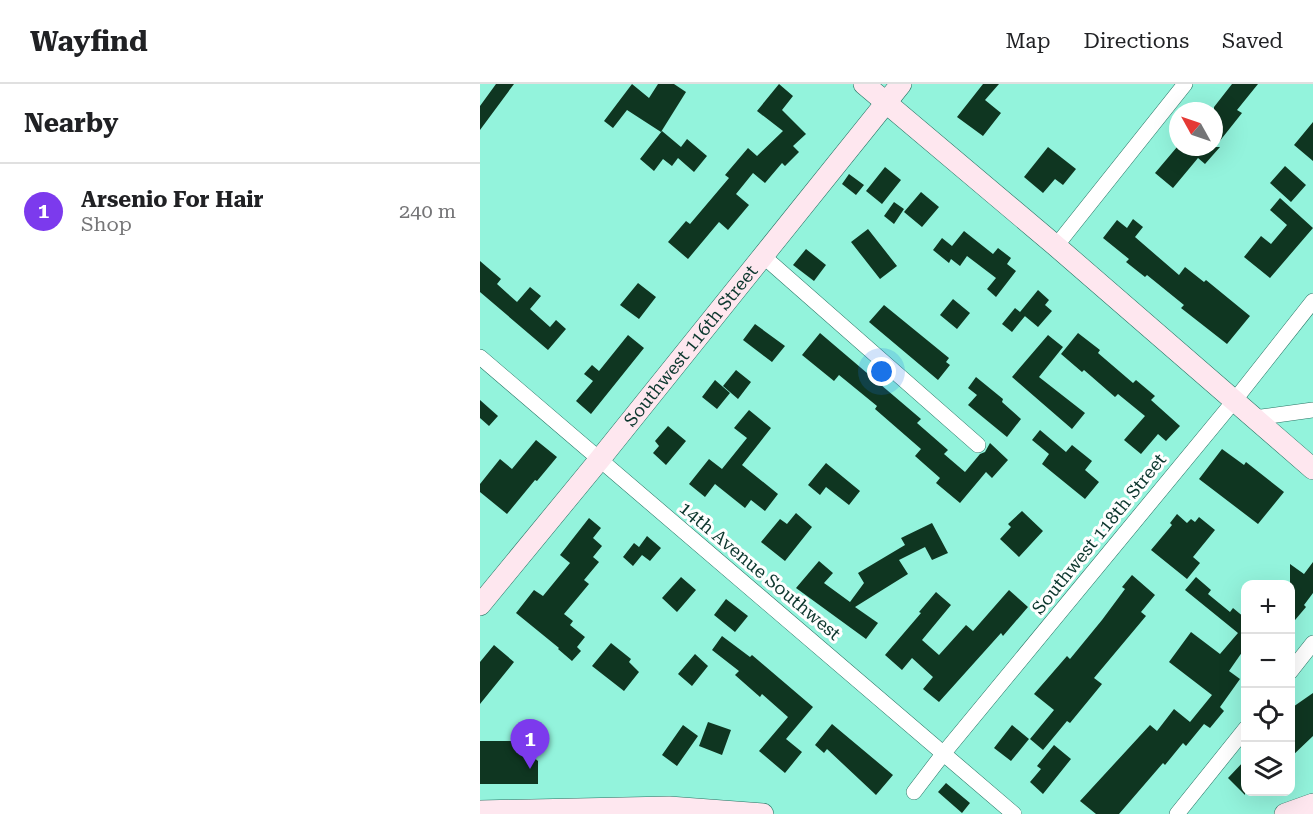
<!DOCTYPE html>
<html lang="en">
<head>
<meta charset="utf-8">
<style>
	body { margin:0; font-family:"Roboto Serif",serif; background:#f6f6f6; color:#202124 }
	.controls { position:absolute; right:18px; bottom:18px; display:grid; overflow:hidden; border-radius:12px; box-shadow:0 6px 24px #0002 }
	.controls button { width:54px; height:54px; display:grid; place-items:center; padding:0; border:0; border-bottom:2px solid #e0e0e0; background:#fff; color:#202124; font:30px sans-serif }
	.compass { position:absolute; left:689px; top:18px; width:54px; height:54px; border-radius:50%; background:#fff; box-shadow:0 6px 24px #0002; rotate:310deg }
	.you { position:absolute; left:402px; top:288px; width:21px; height:21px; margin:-15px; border:4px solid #fff; border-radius:50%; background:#1a73e8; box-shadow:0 0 0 9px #1a73e833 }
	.badge { display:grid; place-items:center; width:39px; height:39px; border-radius:50%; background:#7c3aed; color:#fff; font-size:20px; font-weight:700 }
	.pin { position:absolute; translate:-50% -50px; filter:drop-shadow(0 2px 3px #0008) }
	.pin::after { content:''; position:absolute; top:32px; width:21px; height:18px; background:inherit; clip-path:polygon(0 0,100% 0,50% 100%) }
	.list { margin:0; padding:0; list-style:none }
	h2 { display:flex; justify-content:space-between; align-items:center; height:78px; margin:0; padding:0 24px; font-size:26px }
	h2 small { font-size:20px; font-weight:400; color:#757577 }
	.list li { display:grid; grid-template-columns:39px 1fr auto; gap:18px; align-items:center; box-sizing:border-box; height:96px; padding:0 24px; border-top:2px solid #e0e0e0 }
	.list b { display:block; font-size:22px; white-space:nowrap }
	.list p { margin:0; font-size:20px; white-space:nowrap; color:#757577 }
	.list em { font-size:20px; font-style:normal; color:#757577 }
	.icon { flex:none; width:33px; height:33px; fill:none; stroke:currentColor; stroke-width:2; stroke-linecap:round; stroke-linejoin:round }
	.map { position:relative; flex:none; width:833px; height:730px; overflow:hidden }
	header { display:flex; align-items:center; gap:36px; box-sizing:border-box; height:84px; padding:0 30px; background:#fff; border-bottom:2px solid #e0e0e0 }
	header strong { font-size:28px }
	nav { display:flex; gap:33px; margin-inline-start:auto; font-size:21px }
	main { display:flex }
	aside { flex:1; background:#fff }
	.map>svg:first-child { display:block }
	.building { fill:#0f3621 }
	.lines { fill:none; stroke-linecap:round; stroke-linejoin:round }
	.street-casing { stroke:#277363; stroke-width:16 }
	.secondary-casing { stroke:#277363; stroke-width:22 }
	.street { stroke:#fff; stroke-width:15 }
	.secondary { stroke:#fee7ef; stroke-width:21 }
	.labels { text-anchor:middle; stroke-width:6; stroke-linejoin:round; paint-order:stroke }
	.street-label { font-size:18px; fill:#0b362d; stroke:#fefefe }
</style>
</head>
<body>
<header>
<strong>Wayfind</strong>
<nav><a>Map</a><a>Directions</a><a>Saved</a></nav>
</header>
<main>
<aside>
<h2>Nearby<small></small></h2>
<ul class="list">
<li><span class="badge">1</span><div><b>Arsenio For Hair</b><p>Shop</p></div><em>240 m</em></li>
</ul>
</aside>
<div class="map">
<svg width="833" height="730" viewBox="0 0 833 730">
	<rect width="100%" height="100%" fill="#93f3dc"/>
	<path class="building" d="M 16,0 L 34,0 L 0,46 L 0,22 Z
		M 152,0 L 169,14 L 178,0 L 194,0 L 206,8 L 181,48 L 147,26 L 133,44 L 124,37 Z
		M 299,0 L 313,12 L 302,26 L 326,50 L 313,62 L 319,68 L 305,82 L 302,79 L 285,99 L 273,89 L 256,110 L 269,121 L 248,146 L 239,138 L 208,175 L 188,158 L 206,137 L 210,140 L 249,94 L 245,91 L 268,64 L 277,72 L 303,47 L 277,27 Z
		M 503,0 L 519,0 L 505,16 L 521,29 L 503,52 L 477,33 Z
		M 752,0 L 778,0 L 757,26 L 762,29 L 735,63 L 740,63 L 725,80 L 718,74 L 693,104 L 675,89 L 697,63 L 734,63 L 734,23 Z
		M 833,38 L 833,77 L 814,61 Z
		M 182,47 L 201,63 L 207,55 L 227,72 L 214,88 L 198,74 L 192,82 L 183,75 L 174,87 L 160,75 Z
		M 568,63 L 596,85 L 583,101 L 575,95 L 563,109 L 544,93 Z
		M 805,82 L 826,101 L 811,118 L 790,99 Z
		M 405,83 L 421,96 L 402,120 L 386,107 Z
		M 369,90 L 384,101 L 376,111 L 362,100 Z
		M 441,108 L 459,123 L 442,143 L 424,128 Z
		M 800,114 L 833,144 L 790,194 L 764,173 L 781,152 L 791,160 L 807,141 L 790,126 Z
		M 414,118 L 424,125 L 414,140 L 404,132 Z
		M 653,135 L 663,143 L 655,153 L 699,191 L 705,183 L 724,198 L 726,196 L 770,232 L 747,260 L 701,224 L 704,221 L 667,191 L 665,193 L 646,178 L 649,175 L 623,154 L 637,136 L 647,144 Z
		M 388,145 L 417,182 L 400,195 L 371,158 Z
		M 484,147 L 513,170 L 518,164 L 531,174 L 527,180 L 536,187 L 516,213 L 507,205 L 516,194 L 487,172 L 480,182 L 471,175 L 469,179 L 453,166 L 462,154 L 472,162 Z
		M 326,165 L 346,181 L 334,197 L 313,181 Z
		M 0,177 L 21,195 L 17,200 L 37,218 L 50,203 L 61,212 L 50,225 L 70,243 L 76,236 L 86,245 L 68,266 L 0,208 Z
		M 158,199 L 176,213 L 159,235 L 140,221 Z
		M 558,206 L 569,216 L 565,221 L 572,227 L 558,243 L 540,228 Z
		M 473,215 L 490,229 L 477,245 L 460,231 Z
		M 404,221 L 469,274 L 466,278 L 470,281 L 458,296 L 389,238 Z
		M 535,224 L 545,232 L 532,248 L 522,240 Z
		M 275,240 L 305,262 L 292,278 L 263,256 Z
		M 340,249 L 441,335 L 437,339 L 468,366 L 464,370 L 485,388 L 500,370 L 505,368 L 510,359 L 528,376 L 512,394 L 506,388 L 480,419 L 456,399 L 460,394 L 435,372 L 441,365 L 395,325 L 397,322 L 359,291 L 354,297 L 322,271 Z
		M 598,249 L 620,266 L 618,269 L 653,299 L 656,296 L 675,312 L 671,316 L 700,342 L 686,357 L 678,350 L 661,370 L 644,356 L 665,332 L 638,310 L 635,313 L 604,286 L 602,288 L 581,270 Z
		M 148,251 L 164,264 L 111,330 L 96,317 L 113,297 L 104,290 L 112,281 L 119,287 Z
		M 568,251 L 583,263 L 559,293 L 605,329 L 592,345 L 532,293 Z
		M 256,286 L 271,298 L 258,315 L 243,302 Z
		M 496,293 L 523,315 L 522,318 L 541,335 L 527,353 L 488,321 L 497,311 L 488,304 Z
		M 235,296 L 250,309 L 237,325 L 222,313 Z
		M 0,316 L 18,332 L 9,342 L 0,334 Z
		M 269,326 L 291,344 L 262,381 L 298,410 L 285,427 L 271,416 L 265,424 L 235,400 L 225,413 L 209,400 L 229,375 L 242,385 L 267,354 L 254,344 Z
		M 188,342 L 206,357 L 186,381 L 173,369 L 179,362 L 175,357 Z
		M 560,346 L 586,368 L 592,361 L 612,377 L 605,386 L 619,398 L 605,415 L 562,380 L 569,370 L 552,356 Z
		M 56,356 L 77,373 L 57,397 L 55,396 L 27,430 L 0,408 L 0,400 L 20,375 L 32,385 Z
		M 742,365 L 764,381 L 766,378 L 804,408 L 778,440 L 719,395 Z
		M 346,379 L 380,407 L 369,421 L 346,403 L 340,411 L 328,401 Z
		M 542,427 L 563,447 L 539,473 L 520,455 L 531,443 L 528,440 Z
		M 316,429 L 332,443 L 305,477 L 281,458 L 300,435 L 307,440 Z
		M 697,430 L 707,439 L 711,435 L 715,438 L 719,433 L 735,446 L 713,473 L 720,479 L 707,495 L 671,466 L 692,441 L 690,439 Z
		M 109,434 L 121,444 L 113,454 L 122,462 L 113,473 L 119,478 L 104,496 L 109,500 L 84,530 L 93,537 L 90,541 L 105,553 L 97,563 L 101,567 L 92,577 L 78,565 L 79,564 L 36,529 L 54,506 L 63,512 L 90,479 L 80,471 Z
		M 452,439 L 468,469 L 452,476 L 445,463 L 419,476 L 428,490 L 375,523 L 398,539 L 386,555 L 316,504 L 339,477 L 353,489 L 344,499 L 370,518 L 384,499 L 378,489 L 425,461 L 421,454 Z
		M 167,452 L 181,464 L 170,477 L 162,471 L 153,482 L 143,473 L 154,459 L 159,463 Z
		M 833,478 L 833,509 L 824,521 L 826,523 L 810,542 L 810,480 L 824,490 Z
		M 652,491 L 675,511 L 661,528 L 666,532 L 614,594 L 622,600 L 590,639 L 587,637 L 563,666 L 550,655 L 574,626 L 554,610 L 587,572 L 590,575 L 622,536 L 645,505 L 642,503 Z
		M 201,493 L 216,506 L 197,528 L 182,514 Z
		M 716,493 L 731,506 L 728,510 L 750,528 L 753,524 L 765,534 L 765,564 L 749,587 L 760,595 L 740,623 L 744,627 L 730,644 L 724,640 L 706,662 L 703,659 L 685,681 L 683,679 L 639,730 L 616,730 L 600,717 L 670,641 L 677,647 L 694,625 L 710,638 L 732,611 L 689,578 L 711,548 L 740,570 L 758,549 L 705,506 Z
		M 529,506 L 548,523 L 523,552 L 521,549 L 459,618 L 443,605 L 453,593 L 432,574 L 422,586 L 405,571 L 441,529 L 439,528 L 456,508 L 471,521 L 442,556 L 459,571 L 486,541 L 493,547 Z
		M 246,515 L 268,532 L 255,548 L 234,531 Z
		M 242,552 L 270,573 L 272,571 L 333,623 L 306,655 L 322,668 L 305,689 L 279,667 L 308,633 L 282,610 L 280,613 L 255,591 L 259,587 L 232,566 Z
		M 131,559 L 151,575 L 149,578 L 159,588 L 144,607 L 112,582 Z
		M 14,561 L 34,578 L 0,620 L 0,578 Z
		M 215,570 L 228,582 L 212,602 L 198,590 Z
		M 833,609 L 833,652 L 810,674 L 810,625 Z
		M 228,638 L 251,646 L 242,671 L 219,662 Z
		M 352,640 L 413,691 L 396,711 L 347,665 L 344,669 L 335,661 Z
		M 203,641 L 218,652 L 197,682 L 182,671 Z
		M 532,641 L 549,655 L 531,677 L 514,664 Z
		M 0,657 L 33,657 L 58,677 L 58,700 L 0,700 Z
		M 574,661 L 591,675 L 563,710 L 550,698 L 561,685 L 557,682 Z
		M 765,676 L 765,711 L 748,694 Z
		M 466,699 L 490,719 L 482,729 L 458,708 Z"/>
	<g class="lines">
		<g class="street-casing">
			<path id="street" d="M 576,162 L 705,0
				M 283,172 L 498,361
				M 0,273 L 534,730
				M 774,334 L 833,326
				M 810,588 L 833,559
				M 434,708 L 463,670 L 754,317 L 833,217
				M 697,730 L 766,644"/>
		</g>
		<g class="secondary-casing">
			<g id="secondary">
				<path d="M 384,0 L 576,162 L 833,385"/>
				<path id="s1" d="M 0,521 L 120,375 L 421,0"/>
				<path d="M 0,727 L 189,723 L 283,730"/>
				<path d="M 805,730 L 833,720"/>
			</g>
		</g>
		<use href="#street" class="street"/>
		<use href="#secondary" class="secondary"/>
	</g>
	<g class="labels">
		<g class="street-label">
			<text dy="6" stroke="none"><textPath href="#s1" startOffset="334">Southwest 116th Street</textPath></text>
			<text transform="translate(619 450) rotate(-51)" y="6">Southwest 118th Street</text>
			<text transform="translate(280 487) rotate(40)" y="6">14th Avenue Southwest</text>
		</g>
	</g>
</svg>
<div class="controls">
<button>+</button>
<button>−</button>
<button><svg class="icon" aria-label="locate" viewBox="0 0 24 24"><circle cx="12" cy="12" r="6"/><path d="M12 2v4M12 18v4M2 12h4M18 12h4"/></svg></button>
<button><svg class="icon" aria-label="layers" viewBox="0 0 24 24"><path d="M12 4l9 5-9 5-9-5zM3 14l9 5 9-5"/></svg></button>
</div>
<svg class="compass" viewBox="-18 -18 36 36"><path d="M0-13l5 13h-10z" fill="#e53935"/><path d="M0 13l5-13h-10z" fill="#757577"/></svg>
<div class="you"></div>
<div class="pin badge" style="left:50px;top:685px">1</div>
</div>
</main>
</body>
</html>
